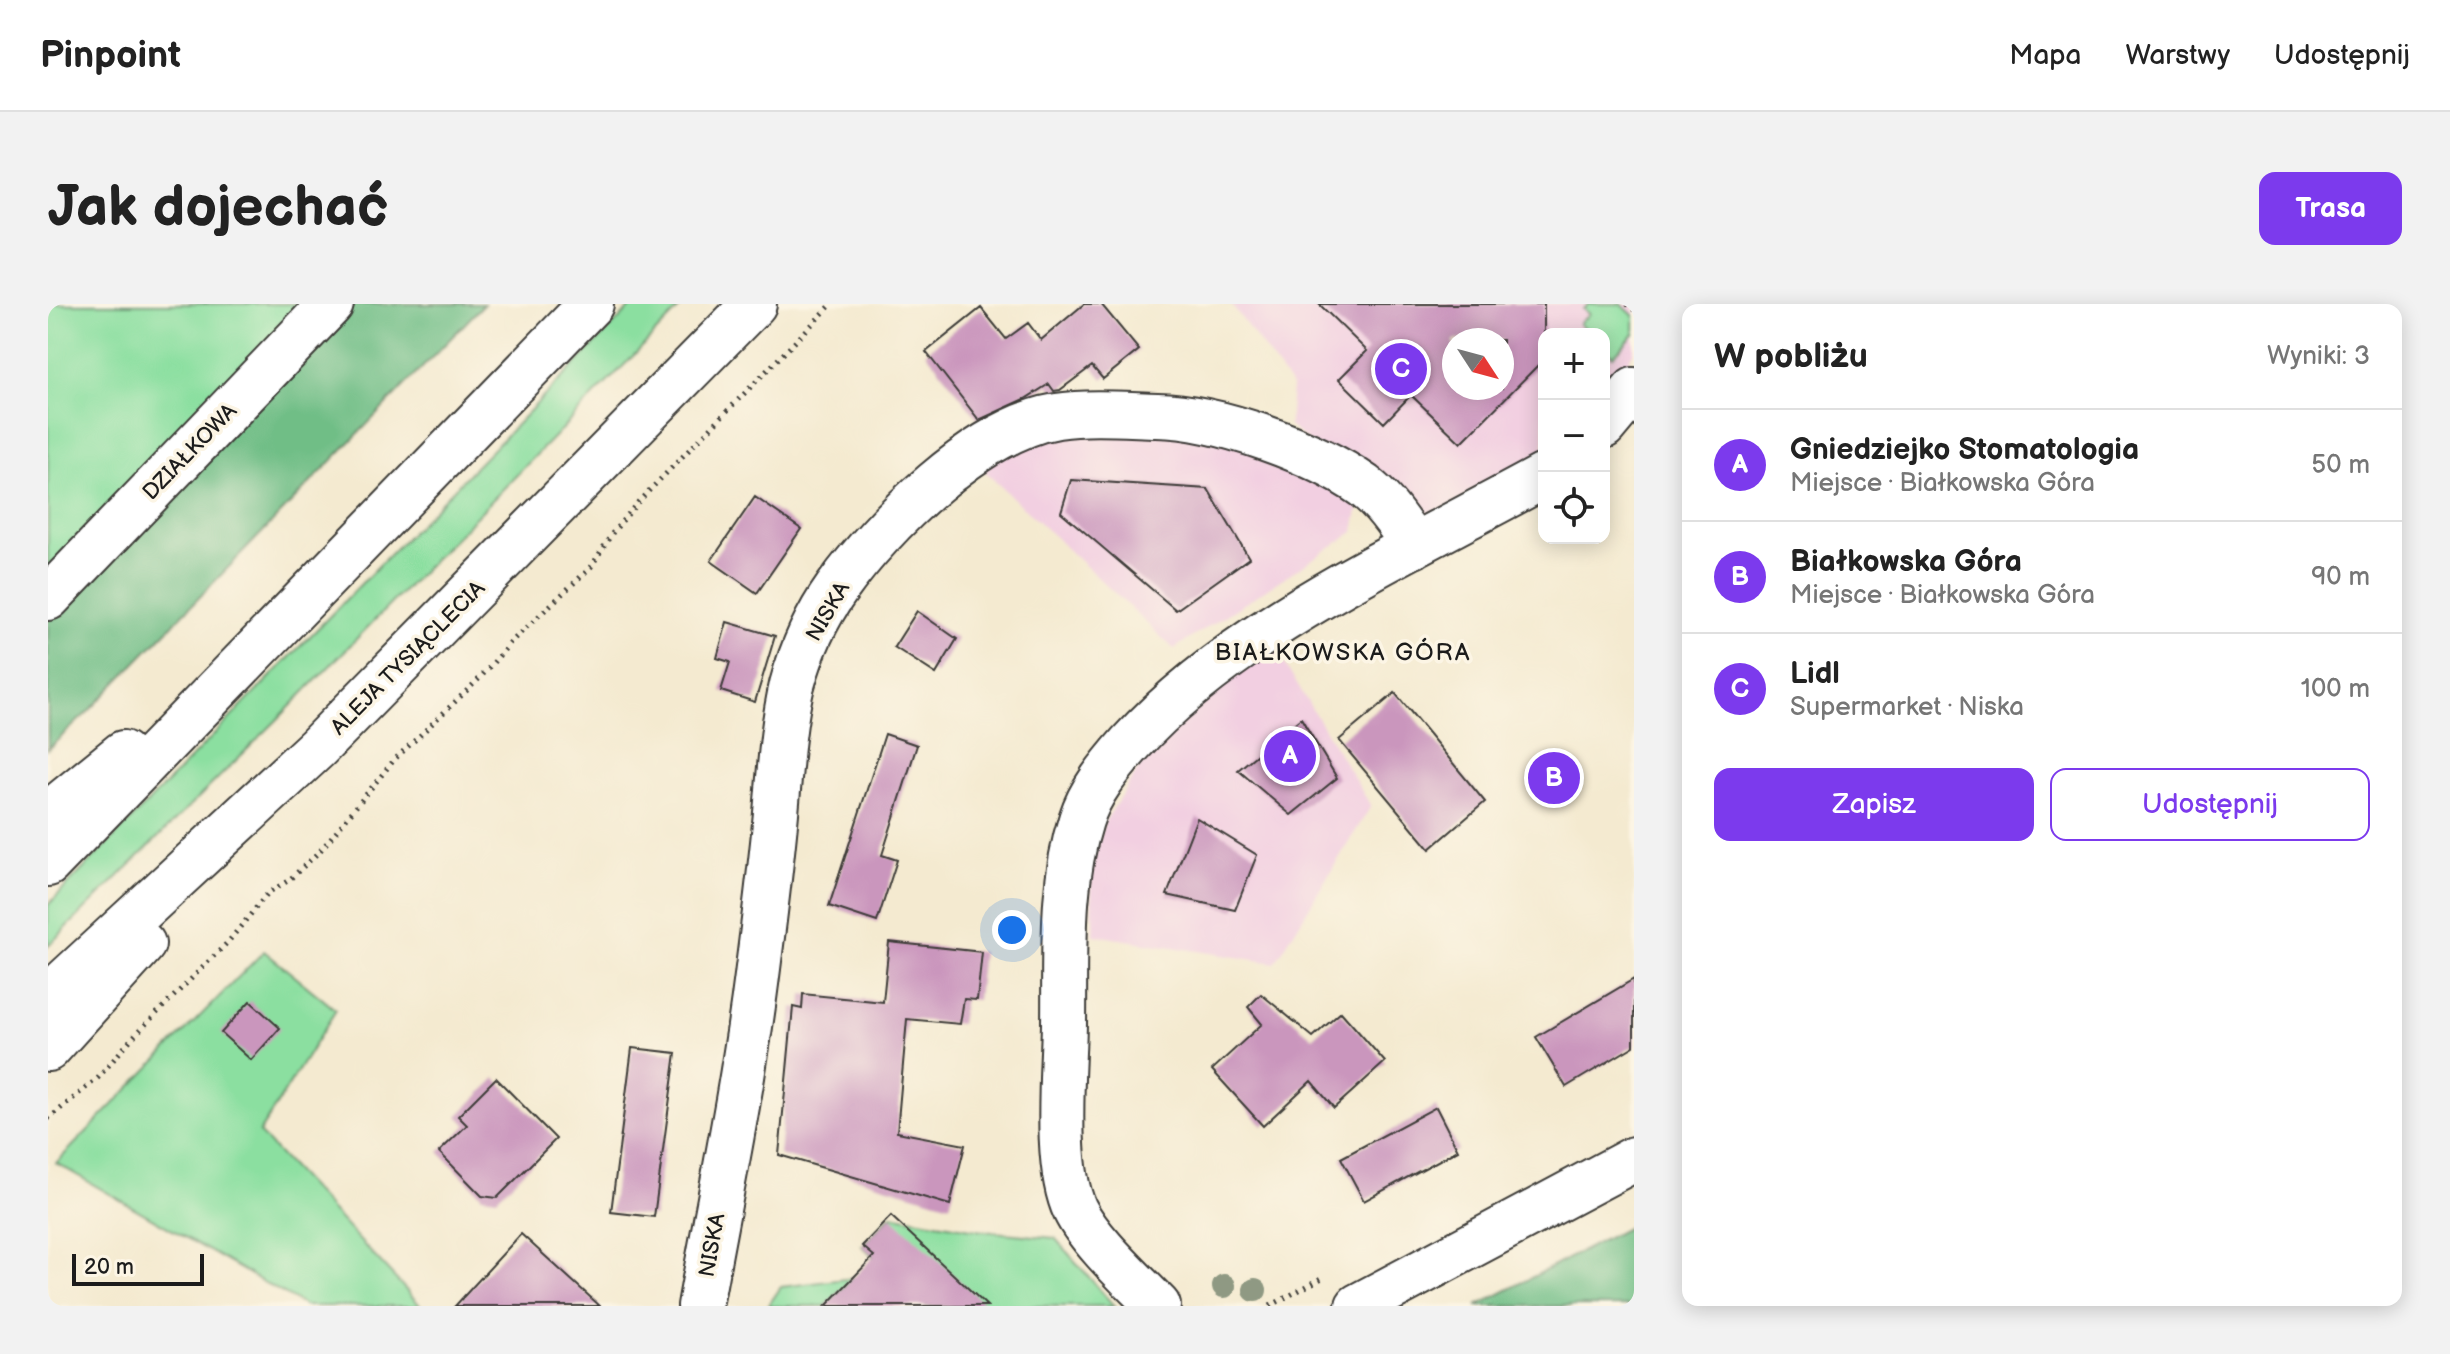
<!DOCTYPE html>
<html lang="pl">
<head>
<meta charset="utf-8">
<style>
	body { margin:0; font-family:"Balsamiq Sans",sans-serif; background:#f2f2f2; color:#222 }
	.controls { position:absolute; right:24px; top:24px; display:grid; overflow:hidden; border-radius:16px; box-shadow:0 4px 20px #0003 }
	.controls button { width:72px; height:72px; display:grid; place-items:center; padding:0; border:0; border-bottom:2px solid #e0e0e0; background:#fff; color:#222; font:40px sans-serif }
	.compass { position:absolute; left:1394px; top:24px; width:72px; height:72px; border-radius:50%; background:#fff; box-shadow:0 4px 20px #0003; rotate:126deg }
	.scale { position:absolute; left:24px; bottom:20px; width:132px; box-sizing:border-box; padding-left:8px; border:4px solid #1c1c1c; border-top:0; font-size:22px; line-height:28px; white-space:nowrap; color:#1c1c1c; -webkit-text-stroke:6px #fcf5e5; paint-order:stroke }
	.you { position:absolute; left:964px; top:626px; width:28px; height:28px; margin:-20px; border:6px solid #fff; border-radius:50%; background:#1a73e8; box-shadow:0 0 0 12px #1a73e833 }
	.badge { display:grid; place-items:center; width:52px; height:52px; border-radius:50%; background:#7c3aed; color:#fff; font-size:26px; font-weight:700 }
	.pin { position:absolute; translate:-50% -50%; border:4px solid #fff; box-shadow:0 2px 8px #0006 }
	.list { margin:0; padding:0; list-style:none }
	h2 { display:flex; justify-content:space-between; align-items:center; height:104px; margin:0; padding:0 32px; font-size:34px }
	h2 small { font-size:26px; font-weight:400; color:#767676 }
	.list li { display:grid; grid-template-columns:52px 1fr auto; gap:24px; align-items:center; box-sizing:border-box; height:112px; padding:0 32px; border-top:2px solid #e0e0e0 }
	.list b { display:block; font-size:30px; white-space:nowrap }
	.list p { margin:0; font-size:26px; white-space:nowrap; color:#767676 }
	.list em { font-size:26px; font-style:normal; color:#767676 }
	.actions { display:flex; gap:16px; padding:24px 32px }
	.actions a { flex:1; padding:18px 0; border:2px solid #7c3aed; border-radius:16px; text-align:center; font-size:28px; color:#7c3aed }
	.actions .main { background:#7c3aed; color:#fff }
	.icon { flex:none; width:44px; height:44px; fill:none; stroke:currentColor; stroke-width:2; stroke-linecap:round; stroke-linejoin:round }
	.map { position:relative; flex:none; width:1586px; height:1002px; overflow:hidden; border-radius:16px }
	header { display:flex; align-items:center; gap:48px; box-sizing:border-box; height:112px; padding:0 40px; background:#fff; border-bottom:2px solid #e0e0e0 }
	header strong { font-size:38px }
	nav { display:flex; gap:44px; margin-inline-start:auto; font-size:28px }
	.intro { display:flex; align-items:center; justify-content:space-between; box-sizing:border-box; height:192px; padding:0 48px }
	h1 { margin:0; font-size:56px }
	.button { padding:20px 36px; border-radius:16px; background:#7c3aed; color:#fff; font-size:28px; font-weight:700 }
	main { display:flex; gap:48px; padding:0 48px }
	aside { flex:1; background:#fff; border-radius:16px; box-shadow:0 4px 20px #0003 }
	.map>svg:first-child { display:block }
	.built { fill:#f2cfe1; fill-rule:evenodd }
	.green { fill:#8bdfa0; stroke:#547e5e; stroke-width:2 }
	.forest { fill:#70be86; stroke:#466d51; stroke-width:2 }
	.building { fill:#ca96bd; fill-rule:evenodd }
	.lines { fill:none; stroke-linecap:round; stroke-linejoin:round }
	.minor-casing { stroke:#3c3b37; stroke-width:48 }
	.major-casing { stroke:#3c3b37; stroke-width:48 }
	.path { stroke:#3c3b37; stroke-width:5; stroke-dasharray:2 6; stroke-linecap:butt }
	.minor { stroke:#fff; stroke-width:44 }
	.major { stroke:#fff; stroke-width:44 }
	.tree { fill:#8f9983 }
	.labels { text-anchor:middle; stroke-width:7; stroke-linejoin:round; paint-order:stroke }
	.street-label { font-size:22px; fill:#1c1c1c; stroke:#fcf5e5 }
	.neighbourhood-label { font-size:24px; letter-spacing:2px; fill:#1c1c1c; stroke:#fcf5e5 }
</style>
</head>
<body>
<header>
<strong>Pinpoint</strong>
<nav><a>Mapa</a><a>Warstwy</a><a>Udostępnij</a></nav>
</header>
<div class="intro"><h1>Jak dojechać</h1><a class="button">Trasa</a></div>
<main>
<div class="map">
<svg width="1586" height="1002" viewBox="0 0 1586 1002">
	<rect width="100%" height="100%" fill="#fcf5e5"/>
	<filter id="ink" filterUnits="userSpaceOnUse"><feTurbulence type="fractalNoise" baseFrequency=".0125" numOctaves="2"/><feDisplacementMap in="SourceGraphic" scale="16" xChannelSelector="R" yChannelSelector="G"/><feConvolveMatrix kernelMatrix="1 2 1 2 8 2 1 2 1" color-interpolation-filters="sRGB"/></filter>
	<filter id="wash" filterUnits="userSpaceOnUse"><feTurbulence type="fractalNoise" baseFrequency=".006" numOctaves="4" result="noise"/><feDisplacementMap in="SourceGraphic" scale="32" xChannelSelector="R" yChannelSelector="G"/><feGaussianBlur stdDeviation="1.8" result="paint"/><feColorMatrix in="noise" values="0 0 0 0 0 0 0 0 0 0 0 0 0 0 0 0 0 1.4 0 .05"/><feComposite in="paint" operator="in"/></filter>
	<g filter="url(#wash)">
		<rect width="100%" height="100%" fill="#f4ead0"/>
		<path class="built" d="M 1183,0 L 1586,0 L 1586,47 L 1565,82 L 1556,92 L 1556,30 L 1496,30 L 1496,147 L 1373,226 L 1241,122 L 1244,83 ZM 1406,36 L 1454,36 L 1454,84 L 1406,84 Z
			M 1137,123 L 1229,151 L 1311,201 L 1306,228 L 1126,345 L 931,162 L 1029,124 Z
			M 1225,341 L 1323,502 L 1227,659 L 1046,631 L 1042,570 L 1056,519 L 1108,437 Z"/>
		<path class="green" d="M 0,0 L 259,0 L 0,270 Z
			M 586,0 L 636,0 L 227,418 L 0,642 L 0,601 Z
			M 1541,0 L 1573,0 L 1586,12 L 1586,30 L 1565,52 L 1556,43 L 1556,30 L 1542,30 L 1531,20 L 1541,10 L 1535,5 Z
			M 216,647 L 288,706 L 211,829 L 373,1002 L 257,1002 L 8,859 Z
			M 843,911 L 935,927 L 1007,934 L 1066,1002 L 878,1002 L 814,942 Z
			M 805,974 L 778,1002 L 720,1002 L 733,983 Z"/>
		<path class="forest" d="M 307,0 L 436,0 L 40,408 L 0,445 L 0,317 Z
			M 1586,920 L 1586,1002 L 1429,1002 Z"/>
		<g id="blocks">
			<path class="building" d="M 1036,0 L 1053,0 L 1091,46 L 1055,75 L 1044,62 L 1012,86 L 1006,87 L 1001,80 L 977,95 L 931,116 L 878,48 L 933,4 L 958,35 L 980,19 L 993,36 Z
				M 1271,0 L 1496,0 L 1496,55 L 1413,139 L 1363,91 L 1336,119 L 1291,75 L 1319,47 ZM 1406,36 L 1454,36 L 1454,84 L 1406,84 Z
				M 1023,176 L 1160,185 L 1201,254 L 1128,306 L 1013,208 Z
				M 707,193 L 753,225 L 709,289 L 663,257 Z
				M 869,307 L 909,335 L 888,370 L 846,343 Z
				M 679,318 L 727,332 L 707,398 L 673,387 L 682,358 L 669,354 Z
				M 1347,389 L 1437,498 L 1382,545 L 1291,436 Z
				M 1253,414 L 1289,474 L 1243,511 L 1190,466 Z
				M 837,430 L 869,441 L 834,551 L 849,556 L 829,618 L 781,602 Z
				M 1149,514 L 1209,551 L 1187,606 L 1119,591 Z
				M 841,638 L 934,648 L 929,696 L 916,695 L 912,720 L 859,715 L 849,828 L 917,841 L 902,901 L 731,851 L 745,703 L 754,705 L 755,690 L 835,698 Z
				M 1586,675 L 1586,742 L 1518,783 L 1488,733 Z
				M 1213,690 L 1265,733 L 1293,708 L 1337,758 L 1286,804 L 1263,777 L 1215,822 L 1164,766 L 1214,720 L 1200,703 Z
				M 202,697 L 232,724 L 203,756 L 173,729 Z
				M 584,744 L 628,749 L 606,913 L 563,908 Z
				M 448,774 L 508,835 L 449,894 L 434,892 L 391,848 L 419,821 L 410,812 Z
				M 1388,803 L 1410,846 L 1316,897 L 1293,854 Z
				M 843,912 L 939,1002 L 778,1002 L 826,952 L 814,942 Z
				M 473,930 L 496,951 L 552,1002 L 407,1002 Z"/>
		</g>
	</g>
	<g filter="url(#ink)">
		<use href="#blocks" fill-opacity="0" stroke="#3c3b37" stroke-width="2"/>
		<g class="lines">
			<g class="minor-casing">
				<path id="minor" d="M 1556,122 L 1586,86
					M 0,294 L 283,0
					M 652,1002 C 672,892 695,782 709,672 C 716,617 723,563 728,509 C 732,466 734,423 744,381 C 753,348 769,312 789,284 C 834,221 930,125 1009,112 C 1042,107 1076,110 1109,111 C 1170,112 1266,147 1316,182 C 1337,198 1352,220 1365,242
					M 1110,1002 C 1085,976 1042,937 1027,906 C 1006,861 1015,771 1016,720 C 1017,652 1012,581 1033,516 C 1042,487 1062,463 1082,440 C 1186,324 1360,247 1496,172
					M 1310,1002 L 1586,855"/>
			</g>
			<g class="major-casing">
				<path id="major" d="M 0,510 L 75,449
					M 0,560 L 543,0
					M 0,693 L 269,444 L 706,0
					M 0,745 L 95,640"/>
			</g>
			<path class="path" d="M 1579,0 L 1586,6
				M 0,815 L 50,774 L 84,734 L 180,638 L 220,589 L 241,576 L 272,547 L 346,456 L 432,374 L 463,338 L 543,263 L 565,228 L 590,198 L 784,0
				M 1222,1002 L 1274,974"/>
			<use href="#minor" class="minor"/>
			<use href="#major" class="major"/>
		</g>
		<g class="tree">
			<circle cx="1176" cy="982" r="12"/>
			<circle cx="1207" cy="986" r="12"/>
		</g>
	</g>
	<g class="labels">
		<g class="street-label">
			<text transform="translate(141 147) rotate(-46)" y="8">DZIAŁKOWA</text>
			<text transform="translate(779 307) rotate(-60)" y="8">NISKA</text>
			<text transform="translate(359 353) rotate(-45)" y="8">ALEJA TYSIĄCLECIA</text>
			<text transform="translate(663 941) rotate(-80)" y="8">NISKA</text>
		</g>
		<g class="neighbourhood-label">
			<text x="1295" y="356">BIAŁKOWSKA GÓRA</text>
		</g>
	</g>
</svg>
<div class="controls">
<button>+</button>
<button>−</button>
<button><svg class="icon" aria-label="locate" viewBox="0 0 24 24"><circle cx="12" cy="12" r="6"/><path d="M12 2v4M12 18v4M2 12h4M18 12h4"/></svg></button>
</div>
<svg class="compass" viewBox="-18 -18 36 36"><path d="M0-13l5 13h-10z" fill="#e53935"/><path d="M0 13l5-13h-10z" fill="#767676"/></svg>
<div class="scale">20 m</div>
<div class="you"></div>
<div class="pin badge" style="left:1242px;top:452px">A</div>
<div class="pin badge" style="left:1506px;top:474px">B</div>
<div class="pin badge" style="left:1353px;top:65px">C</div>
</div>
<aside>
<h2>W pobliżu<small>Wyniki: 3</small></h2>
<ul class="list">
<li><span class="badge">A</span><div><b>Gniedziejko Stomatologia</b><p>Miejsce · Białkowska Góra</p></div><em>50 m</em></li>
<li><span class="badge">B</span><div><b>Białkowska Góra</b><p>Miejsce · Białkowska Góra</p></div><em>90 m</em></li>
<li><span class="badge">C</span><div><b>Lidl</b><p>Supermarket · Niska</p></div><em>100 m</em></li>
</ul>
<div class="actions"><a class="main">Zapisz</a><a>Udostępnij</a></div>
</aside>
</main>
</body>
</html>
